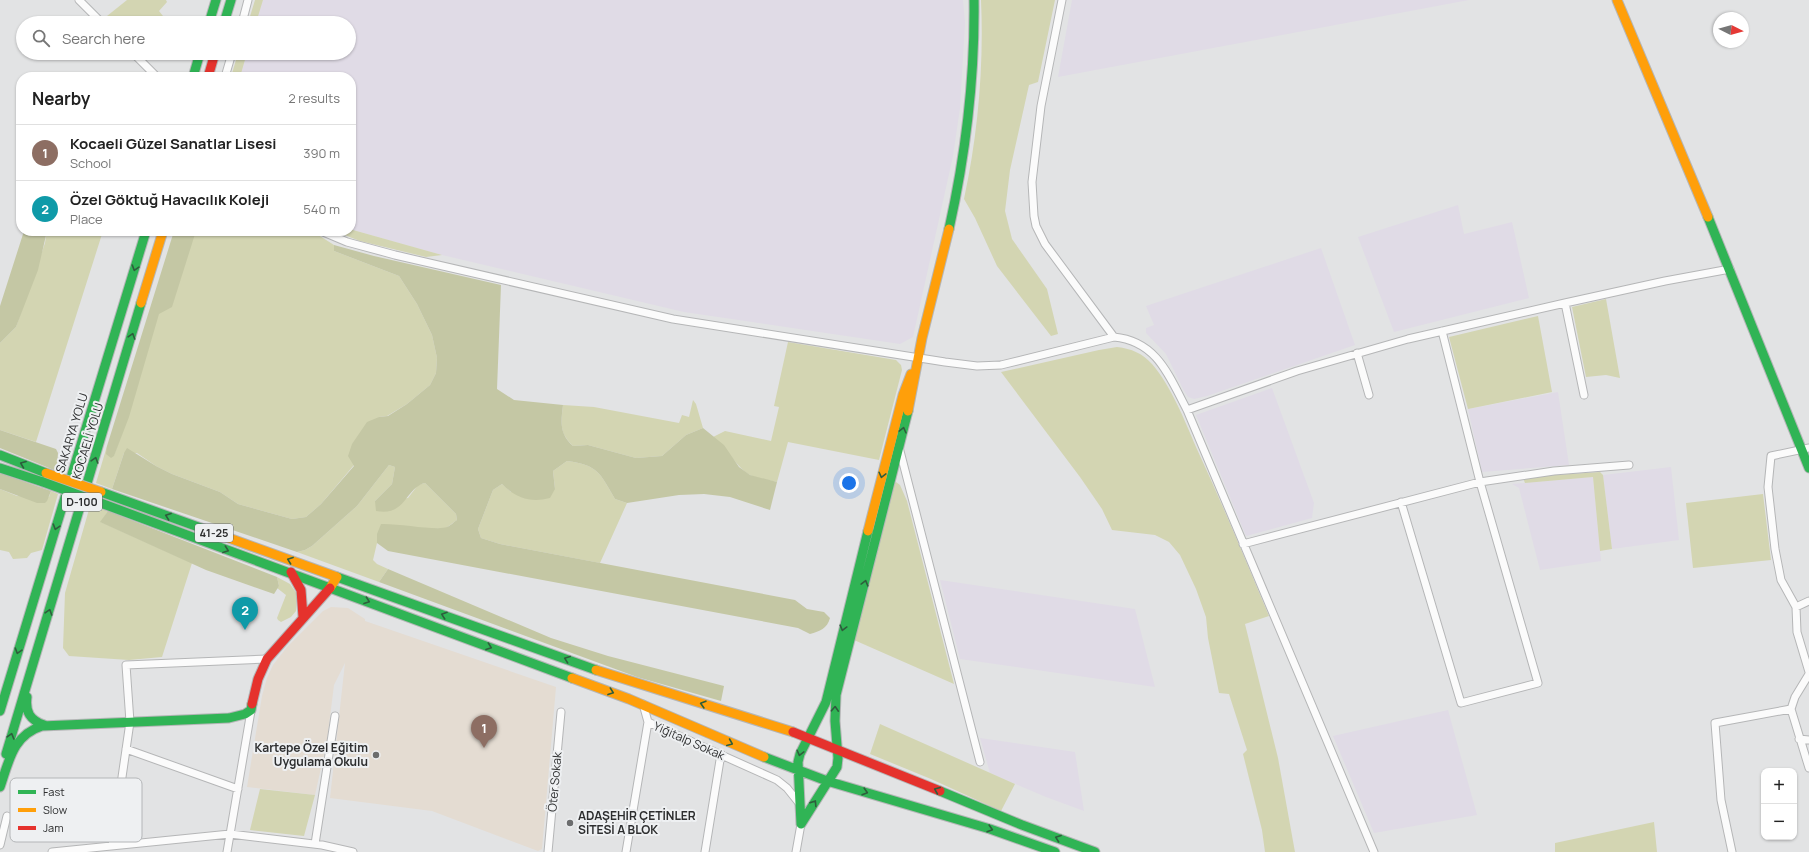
<!DOCTYPE html>
<html lang="en">
<head>
<meta charset="utf-8">
<style>
	body { margin:0; font-family:Manrope,sans-serif; background:#f6f6f6; color:#222 }
	.controls { position:absolute; right:12px; bottom:12px; display:grid; overflow:hidden; border-radius:8px; box-shadow:0 1px 3px #0004 }
	.controls button { width:36px; height:36px; display:grid; place-items:center; padding:0; border:0; border-bottom:1px solid #e0e0e0; background:#fff; color:#222; font:20px sans-serif }
	.compass { position:absolute; left:1713px; top:12px; width:36px; height:36px; border-radius:50%; background:#fff; box-shadow:0 1px 3px #0004; rotate:96deg }
	.you { position:absolute; left:849px; top:483px; width:14px; height:14px; margin:-10px; border:3px solid #fff; border-radius:50%; background:#1a73e8; box-shadow:0 0 0 6px #1a73e833 }
	.badge { display:grid; place-items:center; width:26px; height:26px; border-radius:50%; background:#2563eb; color:#fff; font-size:13px; font-weight:700 }
	.pin { position:absolute; translate:-50% -33px; filter:drop-shadow(0 1px 2px #0008) }
	.pin::after { content:''; position:absolute; top:21px; width:14px; height:12px; background:inherit; clip-path:polygon(0 0,100% 0,50% 100%) }
	.list { margin:0; padding:0; list-style:none }
	h2 { display:flex; justify-content:space-between; align-items:center; height:52px; margin:0; padding:0 16px; font-size:17px }
	h2 small { font-size:13px; font-weight:400; color:#767676 }
	.list li { display:grid; grid-template-columns:26px 1fr auto; gap:12px; align-items:center; box-sizing:border-box; height:56px; padding:0 16px; border-top:1px solid #e0e0e0 }
	.list b { display:block; font-size:15px; white-space:nowrap }
	.list p { margin:0; font-size:13px; white-space:nowrap; color:#767676 }
	.list em { font-size:13px; font-style:normal; color:#767676 }
	.icon { flex:none; width:22px; height:22px; fill:none; stroke:currentColor; stroke-width:2; stroke-linecap:round; stroke-linejoin:round }
	.map { position:relative; flex:none; width:1809px; height:852px; overflow:hidden }
	.search { position:absolute; background:#fff; box-shadow:0 1px 3px #0004; left:16px; top:16px; width:340px; height:44px; display:flex; align-items:center; gap:10px; box-sizing:border-box; padding:0 14px; border-radius:22px; color:#767676; font-size:15px }
	.panel { position:absolute; background:#fff; box-shadow:0 1px 3px #0004; left:16px; top:72px; width:340px; height:164px; border-radius:16px }
	.map>svg:first-child { display:block }
	.industrial { fill:#e0dbe6 }
	.education { fill:#e4dcd2 }
	.green { fill:#d3d5b2 }
	.forest { fill:#c4c7a4 }
	.lines { fill:none; stroke-linecap:round; stroke-linejoin:round }
	.street-casing { stroke:#b5b6b7; stroke-width:9 }
	.fast-casing { stroke:#b5b6b7; stroke-width:11 }
	.slow-casing { stroke:#b5b6b7; stroke-width:11 }
	.jam-casing { stroke:#b5b6b7; stroke-width:11 }
	.street { stroke:#fbfbfb; stroke-width:7 }
	.fast { stroke:#30b455; stroke-width:9 }
	.slow { stroke:#ff9f0a; stroke-width:9 }
	.jam { stroke:#e5322d; stroke-width:9 }
	.fast-bridge-casing { stroke:#b5b6b7; stroke-width:11; stroke-linecap:butt }
	.slow-bridge-casing { stroke:#b5b6b7; stroke-width:11; stroke-linecap:butt }
	.fast-bridge { stroke:#30b455; stroke-width:9 }
	.slow-bridge { stroke:#ff9f0a; stroke-width:9 }
	.oneway { stroke:#2e5d3c }
	.poi-dot { fill:#6c6d6e; stroke:#eef0f2; stroke-width:1.5 }
	.labels { text-anchor:middle; stroke-width:4; stroke-linejoin:round; paint-order:stroke }
	.shield { fill:#eef0f2; stroke:#67686a; stroke-width:1 }
	.shield-label { font-size:11px; font-weight:bold; fill:#2d2e2f }
	.street-label { font-size:12px; fill:#2d2e2f; stroke:#eef0f2 }
	.poi-label { font-size:12px; font-weight:bold; fill:#2d2e2f; stroke:#eef0f2; text-anchor:end }
	.key { fill:#eef0f2; stroke:#b4b6b8; stroke-width:1 }
	.key-label { font-size:11px; fill:#2d2e2f }
</style>
</head>
<body>
<div class="map">
<svg width="1809" height="852" viewBox="0 0 1809 852">
	<rect width="100%" height="100%" fill="#e2e3e4"/>
	<path class="industrial" d="M 263,0 L 963,0 L 965,23 L 960,108 L 953,156 L 913,337 L 900,344 L 684,312 L 442,255 L 353,230 L 351,228 L 351,77 L 240,77 L 247,53 L 349,53 L 349,23 L 256,23 Z
		M 1072,0 L 1469,0 L 1058,77 Z
		M 1458,205 L 1464,234 L 1512,222 L 1529,298 L 1394,332 L 1358,237 Z
		M 1321,248 L 1355,345 L 1207,396 L 1194,399 L 1188,397 L 1183,389 L 1166,354 L 1146,333 L 1146,328 L 1154,325 L 1146,306 Z
		M 1272,388 L 1314,503 L 1312,518 L 1246,536 L 1196,415 Z
		M 1558,392 L 1569,465 L 1482,472 L 1468,409 Z
		M 1671,467 L 1679,540 L 1612,549 L 1603,475 Z
		M 1593,477 L 1601,561 L 1540,570 L 1519,488 L 1512,484 Z
		M 940,580 L 1135,609 L 1155,687 L 960,659 Z
		M 1448,710 L 1477,815 L 1374,833 L 1333,736 Z
		M 980,738 L 1075,752 L 1084,811 L 1046,797 L 990,773 Z"/>
	<path class="education" d="M 331,607 L 348,608 L 365,619 L 365,621 L 556,687 L 542,849 L 538,851 L 432,811 L 330,798 L 345,663 L 334,685 L 327,741 L 315,795 L 247,787 L 262,696 L 267,678 L 273,665 L 287,647 L 323,611 Z"/>
	<path class="green" d="M 127,0 L 166,0 L 167,2 L 159,11 L 163,16 L 155,23 L 114,23 L 107,16 Z
		M 255,0 L 263,0 L 256,23 L 248,23 Z
		M 981,0 L 1055,0 L 1038,82 L 1029,85 L 1010,170 L 1005,211 L 1012,239 L 1047,289 L 1058,334 L 1051,336 L 997,266 L 975,218 L 964,199 C 978,134 984,66 981,0 Z
		M 238,53 L 247,53 L 240,77 L 231,77 Z
		M 351,228 L 353,230 L 442,255 L 426,257 L 360,241 L 334,231 L 351,231 Z
		M 47,231 L 103,231 L 36,442 L 0,430 L 0,343 L 16,327 L 45,243 Z
		M 196,231 L 312,231 L 334,245 L 334,251 L 399,276 L 417,304 L 432,335 L 437,358 L 436,373 L 430,385 L 407,404 L 387,416 L 379,417 L 354,465 L 321,504 L 306,517 L 292,519 L 238,504 L 220,492 L 172,474 L 156,466 L 137,453 L 124,453 L 112,489 L 96,483 L 107,446 L 107,454 L 114,455 C 132,409 142,361 158,315 C 168,286 185,260 196,231 Z
		M 1606,299 L 1620,378 L 1606,375 L 1586,377 L 1572,307 Z
		M 1538,316 L 1552,392 L 1468,409 L 1449,337 Z
		M 788,342 L 896,360 L 901,365 L 902,370 L 879,460 L 788,442 L 777,482 C 769,480 758,479 750,475 C 737,468 726,447 713,437 L 725,431 L 771,441 L 779,407 L 774,406 Z
		M 1117,347 C 1132,349 1142,353 1152,364 C 1171,386 1185,421 1196,447 C 1222,503 1245,559 1269,616 L 1245,624 L 1278,758 L 1295,852 L 1265,852 L 1262,830 L 1243,754 L 1247,750 L 1229,694 L 1219,693 L 1208,638 L 1206,617 L 1196,589 L 1180,555 L 1169,542 L 1155,535 L 1112,530 L 1102,509 L 1080,477 L 1001,372 L 1099,350 Z
		M 693,400 L 696,404 L 703,428 L 686,435 L 662,456 L 636,458 L 588,445 L 573,446 C 559,433 561,423 563,405 L 594,407 L 679,423 L 682,415 L 689,417 Z
		M 567,461 C 598,465 600,473 615,499 L 627,503 L 600,563 L 500,544 L 481,538 L 478,529 L 493,490 L 502,484 L 511,492 L 555,489 L 553,471 Z
		M 389,465 L 395,467 L 392,484 L 375,501 L 408,498 L 418,485 L 425,483 L 456,514 L 457,520 L 446,528 L 377,534 L 377,543 L 373,560 L 377,564 L 388,569 L 379,582 L 297,552 L 305,550 L 312,546 L 357,506 Z
		M 1600,472 L 1603,475 L 1612,549 L 1600,551 L 1593,477 L 1525,483 L 1523,478 L 1540,476 Z
		M 896,482 L 900,485 L 907,501 L 954,684 L 854,640 L 895,483 Z
		M 0,489 L 17,496 L 49,497 L 51,491 L 58,494 L 42,550 L 31,553 L 27,558 L 13,559 L 9,552 L 0,550 Z
		M 1763,494 L 1771,560 L 1693,568 L 1686,503 Z
		M 90,506 L 108,511 L 101,522 L 192,563 L 162,657 L 129,660 L 69,656 L 63,648 L 65,593 Z
		M 277,577 L 290,584 L 297,594 L 296,611 L 291,617 L 281,622 L 278,620 L 277,618 L 286,595 L 277,588 L 279,586 Z
		M 880,724 L 1015,784 L 1001,811 L 931,779 L 870,754 Z
		M 260,789 L 315,795 L 304,836 L 250,830 Z
		M 1654,822 L 1657,852 L 1555,852 L 1555,843 Z"/>
	<path class="forest" d="M 24,231 L 47,231 L 38,270 L 16,327 L 0,343 L 0,306 Z
		M 174,231 L 196,231 L 172,307 L 159,314 L 129,417 L 114,456 L 111,458 L 106,454 L 107,446 Z
		M 334,245 L 374,256 L 501,285 L 497,389 L 514,400 L 563,405 C 561,422 559,433 573,446 L 588,445 L 636,458 L 662,456 L 686,435 L 703,428 L 724,445 L 739,467 L 750,475 L 777,482 L 770,510 L 730,497 L 704,494 L 679,495 L 627,503 L 615,499 C 600,473 598,465 567,461 L 553,471 L 555,489 L 550,498 C 530,503 516,498 502,484 L 493,490 L 478,529 L 481,538 L 500,544 L 795,600 L 807,609 L 824,612 L 830,618 C 827,629 820,631 810,634 L 798,628 L 388,551 L 377,543 L 377,534 L 381,524 C 397,523 437,531 447,527 C 450,526 454,522 457,520 L 456,514 L 425,483 C 405,488 406,517 376,511 L 375,501 L 392,484 L 395,467 L 389,465 L 357,506 L 312,546 L 305,550 L 297,552 L 112,489 L 124,453 L 127,448 L 156,466 L 172,474 L 220,492 L 238,504 L 292,519 L 306,517 L 321,504 L 354,466 L 348,456 L 352,444 L 367,422 L 379,417 L 388,416 L 407,404 L 430,385 L 436,373 L 437,358 L 432,335 L 417,304 L 399,276 L 334,251 Z
		M 0,430 L 56,449 L 58,453 L 57,466 L 54,470 L 0,448 Z
		M 0,473 L 51,491 L 47,501 L 45,503 L 37,503 L 0,489 Z
		M 108,511 L 277,577 L 279,586 L 274,594 L 206,570 L 100,522 Z
		M 388,569 L 551,638 L 608,656 L 724,686 L 721,701 L 637,677 L 379,582 Z"/>
	<g class="lines">
		<g class="street-casing">
			<path id="street" d="M 79,0 L 102,23
				M 1062,0 L 1041,106 L 1032,182 L 1034,216 L 1036,226 L 1045,244 L 1114,337
				M 242,23 L 248,0
				M 133,53 L 157,77
				M 225,77 L 232,53
				M 321,231 L 347,242 L 395,255 L 673,319 L 945,362 L 977,366 L 1001,365 L 1114,337 C 1157,341 1169,376 1187,410 L 1374,852
				M 1565,303 L 1584,395
				M 1357,353 L 1369,395
				M 1187,410 L 1297,371 L 1408,339 L 1565,303 L 1665,281 L 1730,269
				M 899,447 L 980,762
				M 1401,502 L 1461,703 L 1538,683 L 1480,482 L 1442,331
				M 1243,544 L 1480,482 L 1554,471 L 1629,465
				M 1809,601 L 1796,607 L 1797,632 L 1809,672
				M 1796,607 L 1781,580 L 1775,549 L 1768,487 L 1771,456 L 1809,448
				M 643,704 L 648,722
				M 1791,709 L 1809,768
				M 1799,739 L 1809,740
				M 126,749 L 238,789
				M 315,844 L 335,716
				M 0,845 L 7,816
				M 112,846 L 130,722 L 126,665 L 267,659
				M 52,852 L 230,834 L 322,845 L 353,852
				M 227,852 L 251,711
				M 548,852 L 561,712
				M 626,852 L 648,722 L 777,780 L 787,788 L 799,803
				M 705,852 L 721,754
				M 796,852 L 801,824
				M 1732,852 L 1721,800 L 1715,723 L 1791,709 L 1795,697 L 1809,674"/>
		</g>
		<g class="fast-casing">
			<path id="fast" d="M 209,23 L 216,0
				M 224,23 L 231,0
				M 193,77 L 200,53
				M 1708,217 L 1809,468
				M 949,229 C 966,153 975,78 974,0
				M 0,455 L 46,473
				M 0,468 L 43,482
				M 101,492 L 215,533
				M 98,502 L 330,588
				M 337,577 L 596,670
				M 330,588 L 572,678
				M 27,697 C 25,712 30,720 44,725
				M 0,711 L 146,231
				M 6,754 L 141,303
				M 764,757 L 827,781 L 990,829 L 1055,852
				M 0,787 C 9,761 13,735 42,726 L 229,718 L 245,714 L 251,710 L 252,704
				M 940,791 L 1022,825 L 1095,852
				M 801,824 L 837,767 L 838,758 L 835,721 L 836,695 L 908,411
				M 801,824 L 798,762 L 800,754 L 826,702 L 868,531"/>
		</g>
		<g class="slow-casing">
			<path id="slow" d="M 1617,0 L 1708,217
				M 141,303 L 163,231
				M 908,411 L 922,338 L 949,229
				M 868,531 L 903,395 L 911,374
				M 215,533 L 337,577 L 330,588
				M 596,670 L 793,732
				M 572,678 L 629,699 L 764,757"/>
		</g>
		<g class="jam-casing">
			<path id="jam" d="M 208,77 L 215,53
				M 291,572 L 301,590 L 303,617
				M 252,704 L 258,679 L 267,659 L 330,588
				M 793,732 L 940,791"/>
		</g>
		<use href="#street" class="street"/>
		<use href="#fast" class="fast"/>
		<use href="#slow" class="slow"/>
		<use href="#jam" class="jam"/>
		<g class="fast-bridge-casing">
			<path id="fast-bridge" d="M 43,482 L 98,502"/>
		</g>
		<g class="slow-bridge-casing">
			<path id="slow-bridge" d="M 46,473 L 101,492"/>
		</g>
		<use href="#fast-bridge" class="fast-bridge"/>
		<use href="#slow-bridge" class="slow-bridge"/>
	</g>
	<defs><path id="oneway-chevron" d="M-2-3.5L2.5 0L-2 3.5" fill="none" stroke-width="1.6" stroke-linecap="round" stroke-linejoin="round"/></defs>
	<g class="oneway">
		<use href="#oneway-chevron" transform="translate(135 268) rotate(107)"/>
		<use href="#oneway-chevron" transform="translate(132 336) rotate(-73)"/>
		<use href="#oneway-chevron" transform="translate(903 430) rotate(-76)"/>
		<use href="#oneway-chevron" transform="translate(95 460) rotate(-73)"/>
		<use href="#oneway-chevron" transform="translate(23 464) rotate(-158)"/>
		<use href="#oneway-chevron" transform="translate(882 475) rotate(104)"/>
		<use href="#oneway-chevron" transform="translate(168 516) rotate(-160)"/>
		<use href="#oneway-chevron" transform="translate(56 527) rotate(107)"/>
		<use href="#oneway-chevron" transform="translate(226 550) rotate(20)"/>
		<use href="#oneway-chevron" transform="translate(290 560) rotate(-160)"/>
		<use href="#oneway-chevron" transform="translate(865 583) rotate(-75)"/>
		<use href="#oneway-chevron" transform="translate(367 601) rotate(20)"/>
		<use href="#oneway-chevron" transform="translate(49 612) rotate(-73)"/>
		<use href="#oneway-chevron" transform="translate(444 615) rotate(-161)"/>
		<use href="#oneway-chevron" transform="translate(843 628) rotate(105)"/>
		<use href="#oneway-chevron" transform="translate(489 647) rotate(20)"/>
		<use href="#oneway-chevron" transform="translate(18 651) rotate(107)"/>
		<use href="#oneway-chevron" transform="translate(567 659) rotate(-160)"/>
		<use href="#oneway-chevron" transform="translate(611 692) rotate(20)"/>
		<use href="#oneway-chevron" transform="translate(703 704) rotate(-164)"/>
		<use href="#oneway-chevron" transform="translate(835 709) rotate(-87)"/>
		<use href="#oneway-chevron" transform="translate(11 736) rotate(-74)"/>
		<use href="#oneway-chevron" transform="translate(730 743) rotate(23)"/>
		<use href="#oneway-chevron" transform="translate(800 753) rotate(104)"/>
		<use href="#oneway-chevron" transform="translate(937 790) rotate(-157)"/>
		<use href="#oneway-chevron" transform="translate(865 792) rotate(17)"/>
		<use href="#oneway-chevron" transform="translate(814 803) rotate(-58)"/>
		<use href="#oneway-chevron" transform="translate(990 829) rotate(17)"/>
		<use href="#oneway-chevron" transform="translate(1058 838) rotate(-160)"/>
	</g>
	<g class="poi-dot">
		<circle cx="376" cy="755" r="4"/>
		<circle cx="570" cy="823" r="4"/>
	</g>
	<g class="labels">
		<g class="shield">
			<rect x="62" y="493" width="40" height="18" rx="3"/>
			<rect x="195" y="524" width="38" height="18" rx="3"/>
		</g>
		<g class="shield-label">
			<text x="82" y="506">D-100</text>
			<text x="214" y="537">41-25</text>
		</g>
		<g class="street-label">
			<text transform="translate(72 433) rotate(-73)" y="4">SAKARYA YOLU</text>
			<text transform="translate(88 441) rotate(-73)" y="4">KOCAELİ YOLU</text>
			<text transform="translate(689 741) rotate(24)" y="4">Yiğitalp Sokak</text>
			<text transform="translate(555 782) rotate(-85)" y="4">Öter Sokak</text>
		</g>
		<g class="poi-label">
			<text x="368" y="752">Kartepe Özel Eğitim<tspan x="368" dy="14">Uygulama Okulu</tspan></text>
			<text x="578" y="820" text-anchor="start">ADAŞEHİR ÇETİNLER<tspan x="578" dy="14">SİTESİ A BLOK</tspan></text>
		</g>
	</g>
	<rect x="10" y="778" width="132" height="64" rx="6" class="key"/>
	<rect x="18" y="790" width="18" height="4" fill="#30b455"/>
	<rect x="18" y="808" width="18" height="4" fill="#ff9f0a"/>
	<rect x="18" y="826" width="18" height="4" fill="#e5322d"/>
	<g class="key-label">
		<text x="43" y="796">Fast</text>
		<text x="43" y="814">Slow</text>
		<text x="43" y="832">Jam</text>
	</g>
</svg>
<div class="controls">
<button>+</button>
<button>−</button>
</div>
<svg class="compass" viewBox="-18 -18 36 36"><path d="M0-13l5 13h-10z" fill="#e53935"/><path d="M0 13l5-13h-10z" fill="#767676"/></svg>
<div class="you"></div>
<div class="pin badge" style="left:484px;top:748px;background:#8d6e63">1</div>
<div class="pin badge" style="left:245px;top:630px;background:#0f9aa8">2</div>
<div class="search"><svg class="icon" aria-label="search" viewBox="0 0 24 24"><circle cx="10" cy="10" r="6"/><path d="M15 15l6 6"/></svg>Search here</div>
<section class="panel">
<h2>Nearby<small>2 results</small></h2>
<ul class="list">
<li><span class="badge" style="background:#8d6e63">1</span><div><b>Kocaeli Güzel Sanatlar Lisesi</b><p>School</p></div><em>390 m</em></li>
<li><span class="badge" style="background:#0f9aa8">2</span><div><b>Özel Göktuğ Havacılık Koleji</b><p>Place</p></div><em>540 m</em></li>
</ul>
</section>
</div>
</body>
</html>
